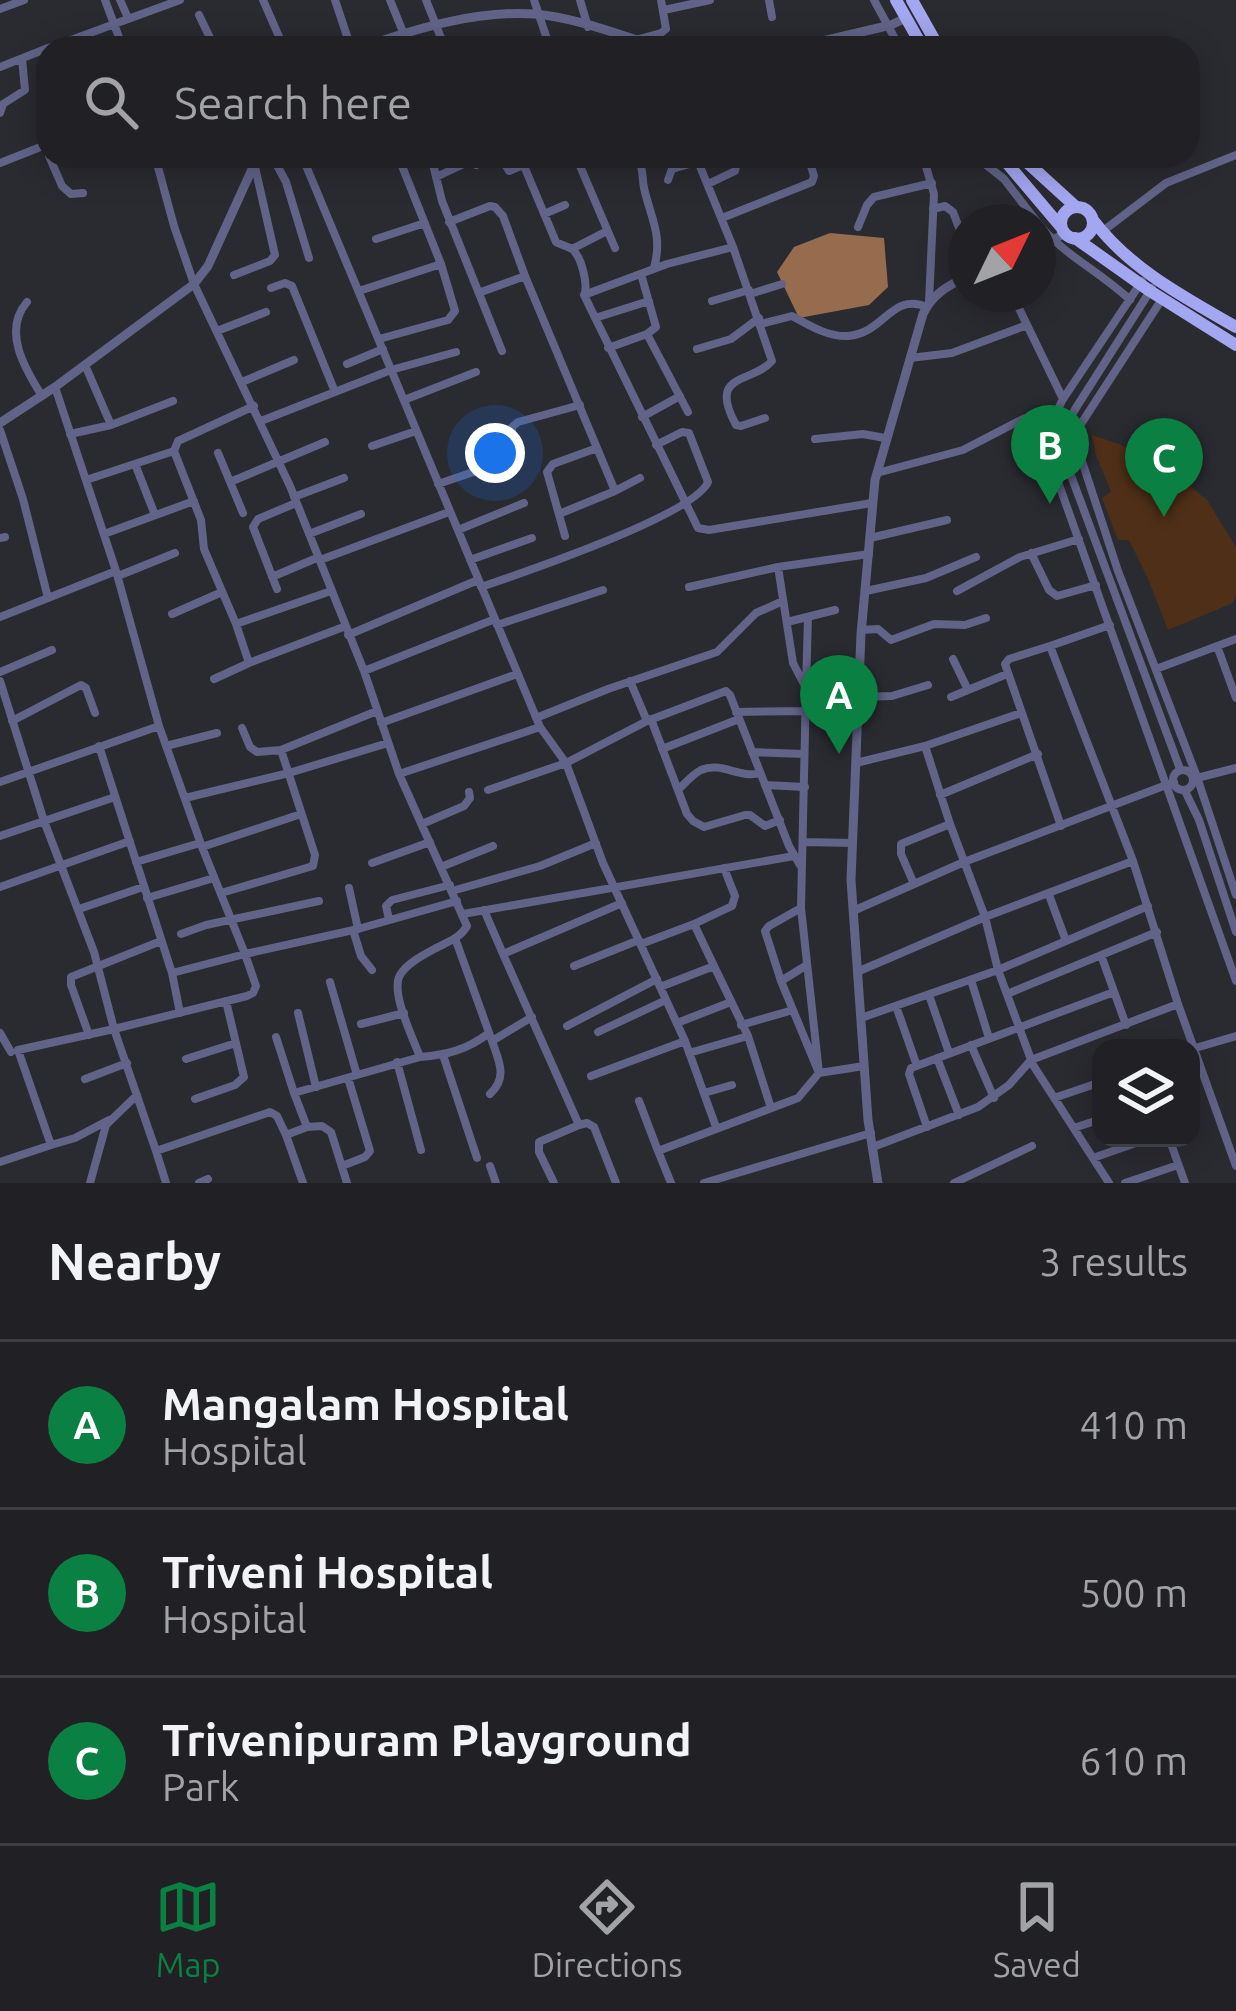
<!DOCTYPE html>
<html lang="en">
<head>
<meta charset="utf-8">
<style>
	body { margin:0; font-family:Ubuntu,sans-serif; background:#2d2d32; color:#f1f3f6 }
	.controls { position:absolute; right:36px; bottom:36px; display:grid; overflow:hidden; border-radius:24px; box-shadow:0 6px 30px #0003 }
	.controls button { width:108px; height:108px; display:grid; place-items:center; padding:0; border:0; border-bottom:3px solid #3d3e42; background:#202025; color:#f1f3f6; font:60px sans-serif }
	.compass { position:absolute; left:948px; top:204px; width:108px; height:108px; border-radius:50%; background:#202025; box-shadow:0 6px 30px #0003; rotate:47deg }
	.you { position:absolute; left:495px; top:453px; width:42px; height:42px; margin:-30px; border:9px solid #fff; border-radius:50%; background:#1a73e8; box-shadow:0 0 0 18px #1a73e833 }
	.badge { display:grid; place-items:center; width:78px; height:78px; border-radius:50%; background:#0b8043; color:#fff; font-size:39px; font-weight:700 }
	.pin { position:absolute; translate:-50% -99px; filter:drop-shadow(0 3px 6px #0008) }
	.pin::after { content:''; position:absolute; top:63px; width:42px; height:36px; background:inherit; clip-path:polygon(0 0,100% 0,50% 100%) }
	.list { margin:0; padding:0; list-style:none }
	h2 { display:flex; justify-content:space-between; align-items:center; height:156px; margin:0; padding:0 48px; font-size:51px }
	h2 small { font-size:39px; font-weight:400; color:#a2a3a7 }
	.list li { display:grid; grid-template-columns:78px 1fr auto; gap:36px; align-items:center; box-sizing:border-box; height:168px; padding:0 48px; border-top:3px solid #3d3e42 }
	.list b { display:block; font-size:45px; white-space:nowrap }
	.list p { margin:0; font-size:39px; white-space:nowrap; color:#a2a3a7 }
	.list em { font-size:39px; font-style:normal; color:#a2a3a7 }
	.icon { flex:none; width:66px; height:66px; fill:none; stroke:currentColor; stroke-width:2; stroke-linecap:round; stroke-linejoin:round }
	.map { position:relative; flex:none; width:1236px; height:1183px; overflow:hidden }
	.search { position:absolute; background:#202025; box-shadow:0 6px 30px #0003; left:36px; right:36px; top:36px; height:132px; display:flex; align-items:center; gap:30px; box-sizing:border-box; padding:0 42px; border-radius:36px; color:#a2a3a7; font-size:45px }
	.sheet { height:660px; background:#202025 }
	nav { display:flex; justify-content:space-around; align-items:center; box-sizing:border-box; height:168px; border-top:3px solid #3d3e42; background:#202025; font-size:33px; color:#a2a3a7 }
	nav a { display:grid; justify-items:center; gap:6px }
	nav .on { color:#0b8043 }
	.map>svg:first-child { display:block }
	.green { fill:#4f2f18 }
	.water { fill:#966b4e }
	.lines { fill:none; stroke-linecap:round; stroke-linejoin:round }
	.minor { stroke:#616388; stroke-width:8 }
	.tertiary { stroke:#616388; stroke-width:9 }
	.trunk { stroke:#a3a6f0; stroke-width:12 }
</style>
</head>
<body>
<div class="map">
<svg width="1236" height="1183" viewBox="0 0 1236 1183">
	<rect width="100%" height="100%" fill="#2a2a31"/>
	<path class="green" d="M 1092,435 L 1119,444 L 1151,461 L 1179,477 L 1207,500 L 1236,547 L 1236,594 L 1233,603 L 1168,630 L 1149,581 L 1129,540 L 1118,540 L 1102,498 L 1111,492 L 1095,452 Z"/>
	<path class="water" d="M 830,233 L 884,238 L 888,287 L 869,305 L 799,318 L 777,272 L 794,247 Z"/>
	<g class="lines">
		<path class="minor" d="M 105,0 L 123,48
			M 120,0 L 128,18
			M 263,0 L 284,48
			M 335,0 L 351,48
			M 390,0 L 403,32
			M 426,0 L 445,48
			M 534,0 L 550,48
			M 580,0 L 588,27
			M 769,0 L 772,17
			M 874,0 L 900,48
			M 0,9 L 24,0
			M 664,10 L 710,0
			M 199,15 L 215,48
			M 861,32 L 862,48
			M 639,39 L 661,33 L 666,29 L 661,0
			M 49,48 L 180,0
			M 0,67 L 48,48
			M 0,113 L 3,104 L 25,90 L 22,59
			M 48,122 L 48,123
			M 49,156 L 62,186 L 71,194 L 83,193
			M 155,156 L 174,226 L 194,284 L 290,486 L 364,671 L 399,774 L 467,926 C 461,937 450,941 438,947 C 425,954 407,963 400,975 C 390,992 413,1038 420,1057 L 294,1093 L 307,1127 L 286,1135 L 303,1183
			M 272,156 L 286,182 L 309,258
			M 302,156 L 540,727 L 566,763 L 603,863 L 685,1041 L 716,1127
			M 431,156 L 442,201 L 502,351
			M 500,156 L 509,171 L 544,156
			M 607,156 L 614,163 L 639,159 C 643,168 642,177 644,188 C 651,219 663,235 654,268
			M 923,156 L 934,194 L 929,302
			M 975,156 L 1004,179 L 1037,222
			M 0,163 L 48,144
			M 524,166 L 556,242 C 561,245 567,246 572,249 C 582,257 587,283 585,293
			M 580,166 L 615,248
			M 436,177 L 468,162 L 476,165
			M 668,180 L 672,169 L 693,163 L 699,164 L 733,247
			M 708,184 L 735,171 L 738,156
			M 933,209 L 945,206 L 953,212 L 966,246
			M 544,214 L 565,205
			M 722,218 L 812,182 L 814,176 L 808,156
			M 449,222 L 490,206 L 495,207 L 503,216 L 525,276 L 615,491 L 559,514
			M 1038,223 C 1063,255 1101,272 1130,300
			M 858,227 L 867,205 L 874,197 L 932,183
			M 1103,231 L 1166,183 L 1236,155
			M 376,239 L 425,223
			M 572,249 L 607,231
			M 234,275 L 270,261 L 275,255 L 255,167
			M 1142,281 L 1063,399 L 1048,429 L 1047,451 L 1236,981
			M 271,288 L 285,283 L 292,286 L 335,392
			M 1152,288 L 1074,411 L 1063,434 L 1062,443 L 1066,462 L 1180,769
			M 359,291 L 441,264
			M 481,292 L 525,276
			M 750,294 L 782,284
			M 1012,294 L 1063,399
			M 1162,299 L 1079,427 L 1077,437 L 1078,449 L 1118,571 L 1197,777 L 1236,895
			M 712,301 L 749,290
			M 27,302 C 2,331 25,369 42,396
			M 595,318 L 649,301
			M 761,324 L 792,316 C 809,325 827,337 848,336 C 885,333 891,292 927,307
			M 217,331 L 266,312
			M 647,334 L 688,412
			M 379,339 L 448,320 L 455,311 L 441,264 L 398,156
			M 608,348 L 647,334 L 656,327 L 641,274
			M 697,349 L 731,339 L 759,318
			M 910,358 L 952,353 L 1027,325
			M 347,364 L 383,349
			M 242,382 L 294,360
			M 55,387 L 116,571
			M 404,400 L 476,372
			M 642,417 L 680,396
			M 765,418 L 741,426 L 736,425 C 707,372 752,384 772,361 L 733,247 L 667,264 L 584,295 L 698,528 L 709,530 L 872,503
			M 261,421 L 391,370 L 456,352
			M 111,425 L 173,401
			M 0,430 L 23,499 L 48,598
			M 70,434 L 111,425 L 85,365
			M 512,436 L 512,427 L 518,422 L 580,405
			M 815,439 L 863,434 L 885,438
			M 372,446 L 416,431
			M 174,451 L 178,441 L 254,406
			M 218,453 L 243,513
			M 135,464 L 155,515
			M 877,473 L 963,450 L 1025,418 L 1051,422
			M 86,480 L 174,451 L 201,520 L 204,549 L 236,624 L 249,663 L 346,626
			M 230,482 L 325,442
			M 438,484 L 515,458
			M 615,491 L 640,478
			M 294,497 L 344,478
			M 458,530 L 524,503
			M 104,534 L 194,501
			M 309,534 L 361,514
			M 565,536 L 547,472 L 553,464 L 597,448
			M 0,538 L 5,537
			M 870,538 L 947,520
			M 1031,553 L 1049,590 L 1057,596 L 1096,585
			M 320,560 L 449,512
			M 470,560 L 532,538
			M 118,576 L 175,553
			M 272,577 L 319,557
			M 481,587 C 522,573 694,515 708,482 L 689,433 L 682,432 L 656,445
			M 689,587 L 778,567 L 869,554
			M 277,589 L 253,527 L 258,519 L 296,503
			M 866,591 L 926,578 L 976,557
			M 957,591 L 1020,557 L 1079,539
			M 172,614 L 222,592
			M 0,617 L 116,571 L 159,726 L 202,847 L 245,954 L 358,929 L 457,901
			M 787,622 L 835,610
			M 236,624 L 331,591
			M 497,625 L 603,590
			M 1110,625 L 1050,646 L 1133,861 L 1178,1004 L 1236,1166
			M 862,630 L 878,629 L 891,640 L 934,624 L 965,625 L 986,618
			M 348,635 L 478,580
			M 1050,646 L 1009,659 L 1005,664 L 1061,826
			M 1217,646 L 1236,698
			M 953,659 L 968,690
			M 1156,669 L 1236,639
			M 364,671 L 495,619
			M 0,672 L 52,650
			M 214,679 L 249,663
			M 0,681 L 44,821 L 94,952 L 114,1029 L 18,1050 L 51,1145 L 0,1162
			M 630,681 L 647,721
			M 806,687 L 808,617
			M 859,697 L 892,696 L 928,685
			M 951,697 L 1007,674
			M 736,712 L 804,711
			M 1021,713 L 925,746 L 950,824 L 985,917 L 998,970 L 1033,1065 L 1109,1183
			M 536,718 L 608,689 L 717,652 L 756,613 L 783,601
			M 651,719 L 687,814 L 693,821 L 704,827 L 745,815 L 750,815 L 765,826 L 780,820
			M 12,721 L 81,685 L 86,688 L 95,713
			M 381,723 L 517,674
			M 242,728 L 250,747 L 257,752 L 281,750
			M 99,746 L 172,973 L 180,1013
			M 166,746 L 217,733
			M 662,749 L 739,719
			M 752,752 L 804,754
			M 856,763 L 925,746
			M1173 780a10 10 0 1 1 20 0a10 10 0 1 1-20 0Z
			M 399,774 L 540,727
			M 1193,779 L 1236,768
			M 0,782 L 159,726
			M 765,785 L 805,787
			M 488,790 L 566,763 L 647,721 L 726,691 L 730,695 L 789,846 L 800,865
			M 678,790 C 685,783 693,774 701,770 C 721,761 740,779 760,773
			M 1185,791 L 1199,820 L 1236,932
			M 940,795 L 1038,754
			M 185,798 L 289,773 L 388,743
			M 422,824 L 464,806 L 470,798 L 469,792
			M 0,836 L 115,797
			M 804,842 L 852,843
			M 202,847 L 301,814
			M 136,862 L 200,843
			M 372,863 L 430,842
			M 441,867 L 493,846
			M 914,884 L 901,854 L 901,844 L 950,824
			M 0,887 L 130,841
			M 349,888 L 358,929
			M 452,891 L 540,866 L 596,843
			M 221,893 L 313,866 L 315,855 L 281,750 L 377,711
			M 1049,895 L 1066,941
			M 147,898 L 214,878
			M 801,908 L 769,926 L 765,931 L 781,981 L 819,1073 L 864,1066
			M 79,909 L 143,887
			M 484,910 L 503,954
			M 853,911 L 964,862 L 1174,782
			M 463,914 L 794,856
			M 389,919 L 386,906 L 392,900 L 450,885
			M 353,930 L 361,956 L 372,970
			M 181,934 L 206,925 L 319,901
			M 455,938 L 492,1041 L 532,1017
			M 641,944 L 694,924 L 732,906 L 735,896 L 724,868
			M 1101,955 L 1126,1025
			M 574,966 L 639,940
			M 714,966 L 748,1036 L 771,1108
			M 857,972 L 985,917 L 1133,861
			M 172,973 L 245,954 L 256,986 L 253,993 L 247,996 L 114,1029 L 156,1151 L 270,1112 L 277,1116 L 286,1135
			M 971,980 L 989,1038
			M 781,981 L 807,965
			M 330,982 L 357,1075
			M 660,987 L 714,966 L 694,924
			M 1007,994 L 1157,932
			M 929,995 L 949,1053
			M 896,1006 L 917,1066
			M 298,1013 L 316,1087
			M 861,1018 L 998,970 L 1148,906
			M 677,1023 L 731,1002
			M 361,1024 L 404,1013
			M 741,1025 L 793,1010
			M 567,1026 L 657,979
			M 598,1032 L 666,1000
			M 0,1033 L 11,1052
			M 89,1035 L 71,985 L 71,977 L 161,941
			M 276,1037 L 294,1093
			M 971,1045 L 994,1098
			M 1192,1049 L 1236,1036
			M 689,1053 L 748,1036
			M 443,1055 L 477,1158
			M 420,1057 C 446,1055 467,1050 489,1033
			M 937,1058 L 959,1115
			M 186,1059 L 236,1043
			M 397,1062 L 421,1150
			M 591,1076 L 685,1041
			M 85,1079 L 127,1063
			M 704,1093 L 732,1085
			M 490,1094 C 508,1078 499,1061 492,1041
			M 1054,1098 L 1101,1082
			M 195,1099 L 235,1085 L 244,1077 L 226,1001
			M 639,1101 L 658,1151
			M 307,1127 L 322,1126 L 331,1132 L 347,1183
			M 927,1127 L 909,1074 L 911,1068 L 1114,992
			M 1074,1128 L 1101,1119
			M 1169,1138 L 1185,1183
			M 51,1145 L 75,1138 L 109,1120
			M 873,1147 L 978,1107 L 1009,1085 L 1031,1060 L 1178,1004
			M 156,1151 L 166,1183
			M 1093,1158 L 1150,1138
			M 342,1166 L 365,1157 L 370,1151 L 348,1078
			M 490,1166 L 496,1183
			M 90,1183 L 106,1125 L 137,1095
			M 199,1183 L 208,1179
			M 554,1183 L 539,1152 L 539,1142 L 579,1125
			M 616,1183 L 594,1127 L 587,1123 L 579,1125 L 503,954 L 622,903
			M 671,1183 L 658,1151 L 798,1098 L 819,1073 L 801,908 L 806,688 L 793,663 L 778,567
			M 704,1183 L 871,1133
			M 954,1183 L 1032,1146
			M 1125,1183 L 1178,1165"/>
		<path class="tertiary" d="M 360,48 C 415,29 476,10 534,14 C 575,17 622,36 662,48
			M 793,48 L 891,25 L 906,18
			M 1038,249 L 1065,233
			M 0,423 L 55,387 L 194,284 L 208,266 L 258,156
			M 878,1183 L 868,1120 L 851,880 L 861,634 L 875,480 L 923,314 C 932,295 947,286 966,277"/>
		<path class="trunk" d="M 896,0 L 923,48
			M 912,0 L 939,48
			M 1001,156 L 1061,227
			M 1020,156 L 1076,207
			M1061 223a16 16 0 1 1 32 0a16 16 0 1 1-32 0Z
			M 1093,220 C 1130,269 1184,297 1236,327
			M 1075,238 L 1150,291 L 1236,345"/>
	</g>
</svg>
<div class="controls">
<button><svg class="icon" aria-label="layers" viewBox="0 0 24 24"><path d="M12 4l9 5-9 5-9-5zM3 14l9 5 9-5"/></svg></button>
</div>
<svg class="compass" viewBox="-18 -18 36 36"><path d="M0-13l5 13h-10z" fill="#e53935"/><path d="M0 13l5-13h-10z" fill="#a2a3a7"/></svg>
<div class="you"></div>
<div class="pin badge" style="left:839px;top:754px">A</div>
<div class="pin badge" style="left:1050px;top:504px">B</div>
<div class="pin badge" style="left:1164px;top:517px">C</div>
<div class="search"><svg class="icon" aria-label="search" viewBox="0 0 24 24"><circle cx="10" cy="10" r="6"/><path d="M15 15l6 6"/></svg>Search here</div>
</div>
<section class="sheet">
<h2>Nearby<small>3 results</small></h2>
<ul class="list">
<li><span class="badge">A</span><div><b>Mangalam Hospital</b><p>Hospital</p></div><em>410 m</em></li>
<li><span class="badge">B</span><div><b>Triveni Hospital</b><p>Hospital</p></div><em>500 m</em></li>
<li><span class="badge">C</span><div><b>Trivenipuram Playground</b><p>Park</p></div><em>610 m</em></li>
</ul>
</section>
<nav>
<a class="on"><svg class="icon" aria-label="map" viewBox="0 0 24 24"><path d="M3 6l6-2 6 2 6-2v14l-6 2-6-2-6 2zM9 4v14M15 6v14"/></svg>Map</a>
<a><svg class="icon" aria-label="directions" viewBox="0 0 24 24"><path d="M12 3l9 9-9 9-9-9zM9 14v-3h6M13 9l2 2-2 2"/></svg>Directions</a>
<a><svg class="icon" aria-label="saved" viewBox="0 0 24 24"><path d="M7 4h10v16l-5-4-5 4z"/></svg>Saved</a>
</nav>
</body>
</html>
